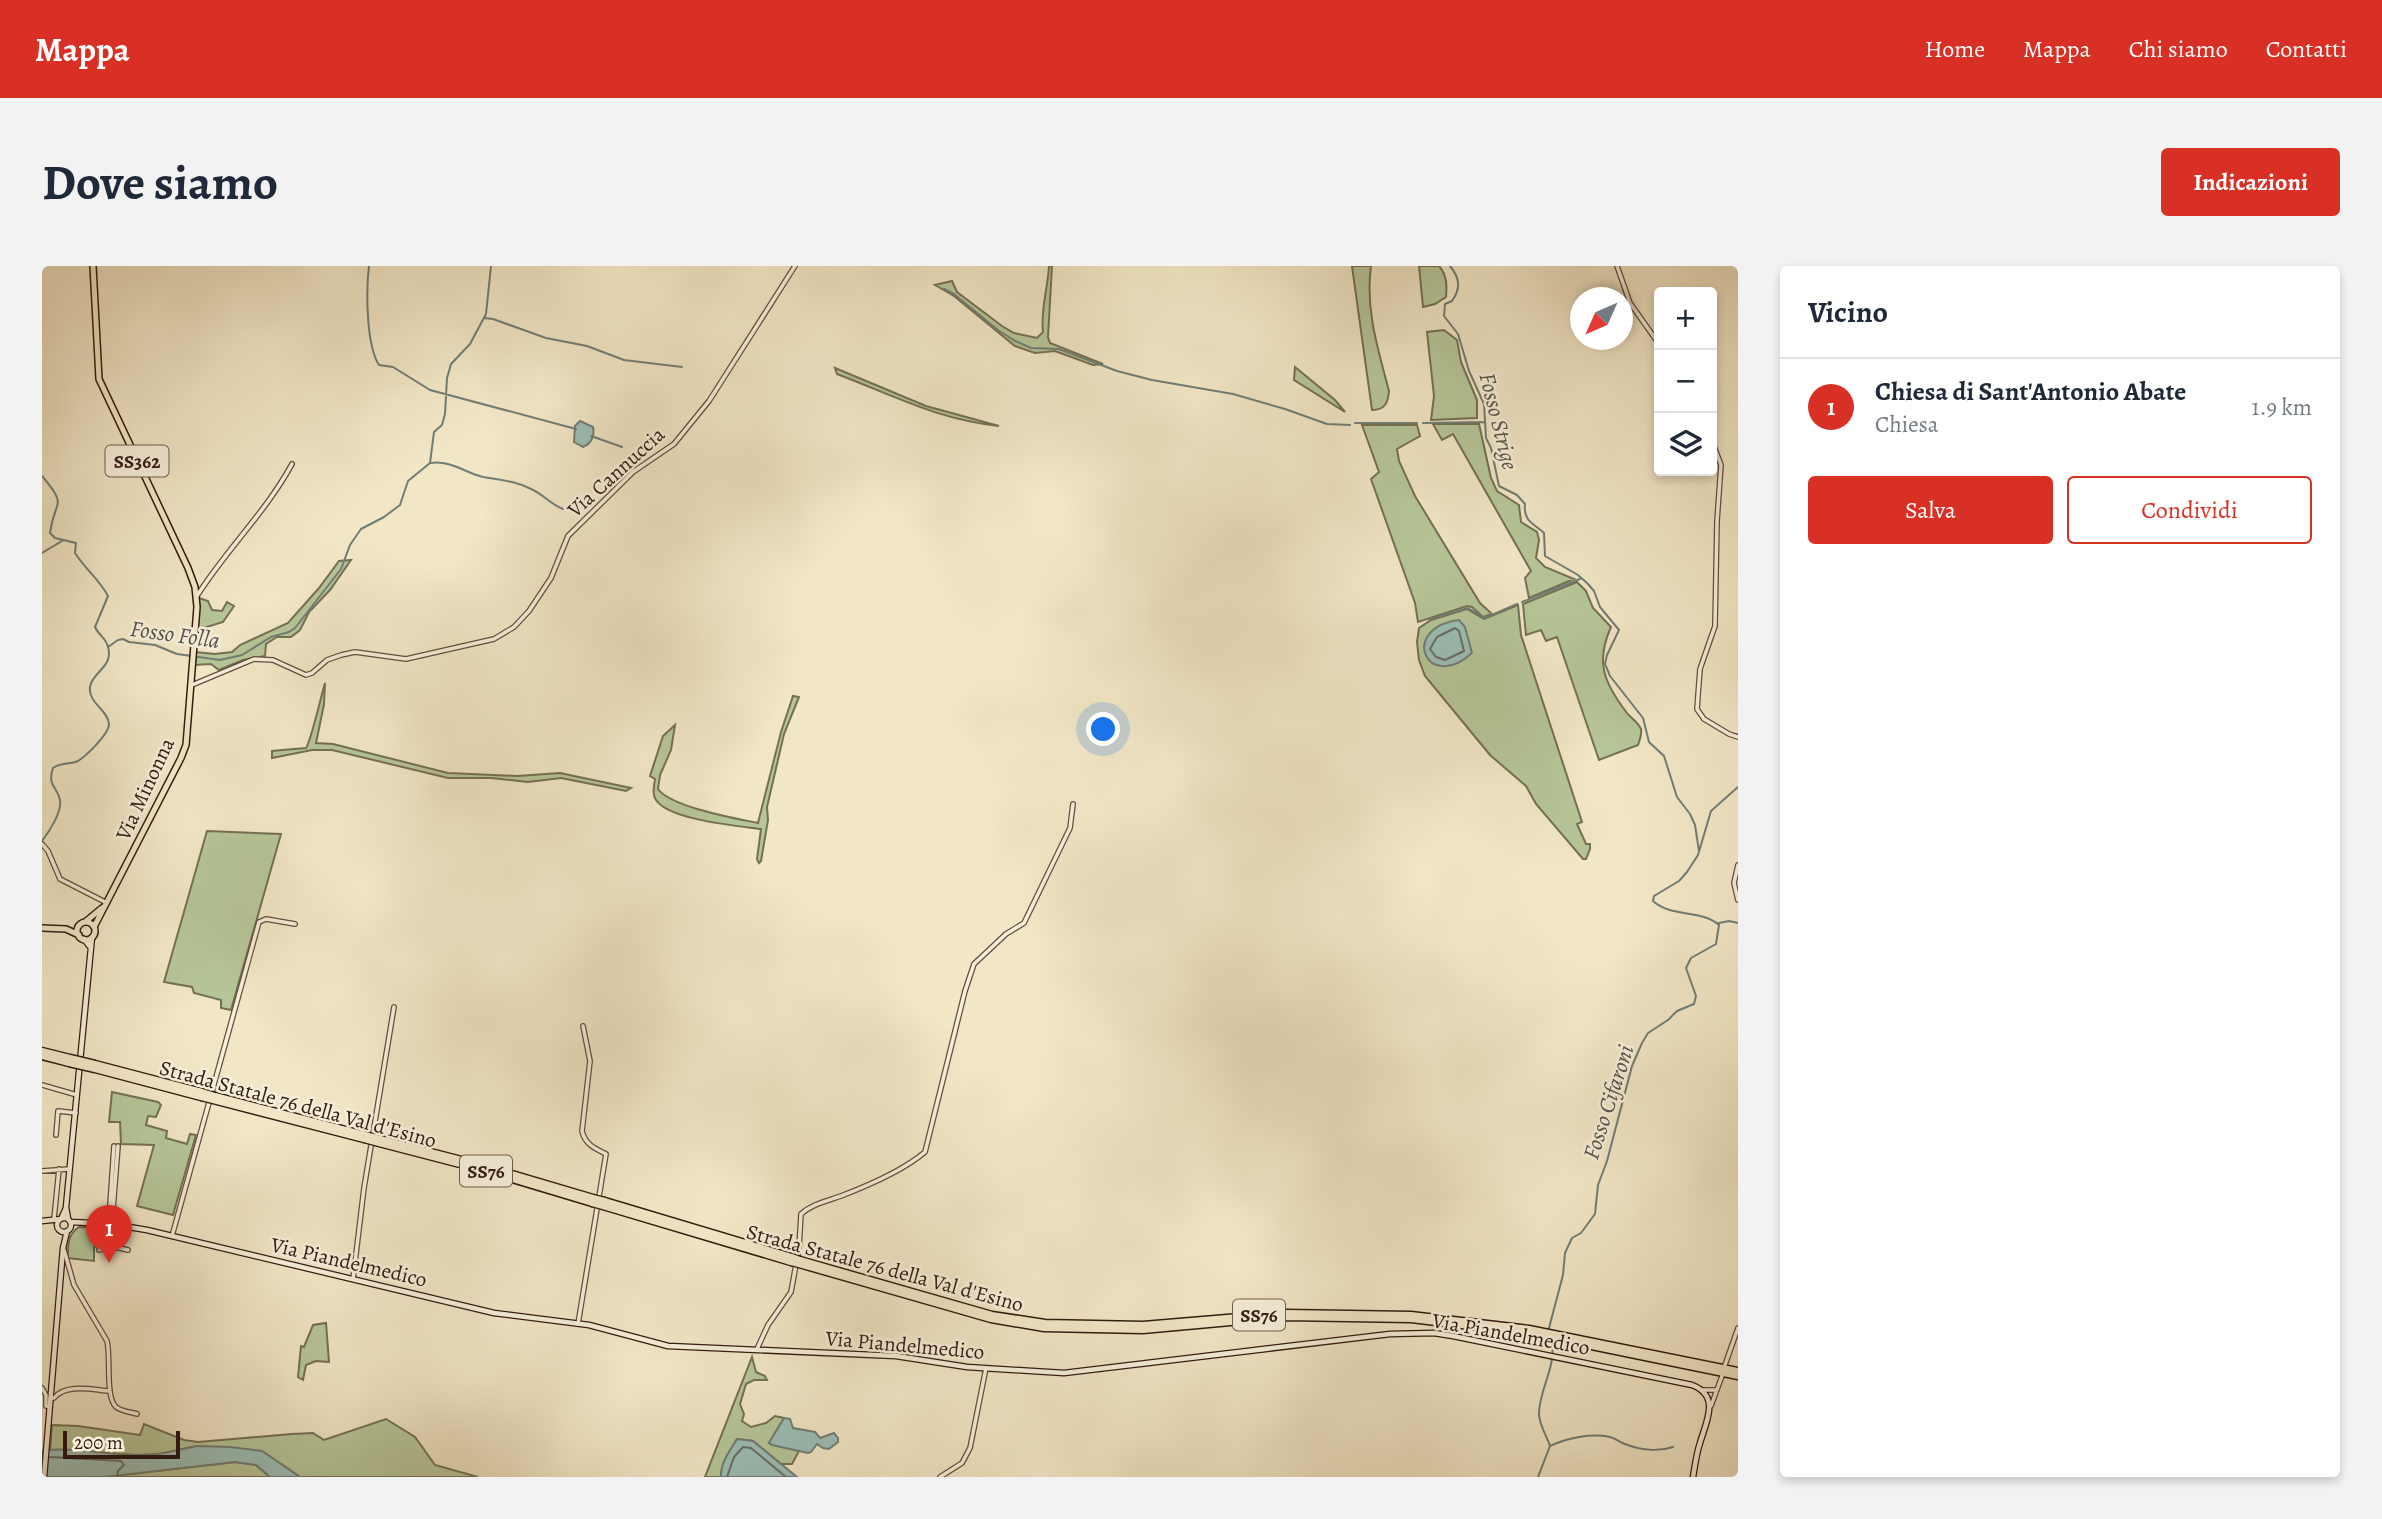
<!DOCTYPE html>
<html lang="it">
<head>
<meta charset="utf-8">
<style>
	body { margin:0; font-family:Alegreya,serif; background:#f2f2f3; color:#1f2937 }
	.controls { position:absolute; right:21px; top:21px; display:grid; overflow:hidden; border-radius:7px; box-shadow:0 4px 10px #0003 }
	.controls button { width:63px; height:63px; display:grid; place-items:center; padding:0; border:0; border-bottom:2px solid #e0e1e3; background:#fff; color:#1f2937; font:35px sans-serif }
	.compass { position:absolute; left:1528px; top:21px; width:63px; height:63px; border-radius:50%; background:#fff; box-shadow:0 4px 10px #0003; rotate:225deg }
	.scale { position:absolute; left:21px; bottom:18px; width:117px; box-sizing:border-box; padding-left:7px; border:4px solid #331b11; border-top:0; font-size:19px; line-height:24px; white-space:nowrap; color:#331b11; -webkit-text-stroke:5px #f6efda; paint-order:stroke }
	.you { position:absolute; left:1062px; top:464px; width:24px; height:24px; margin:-18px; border:5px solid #fff; border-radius:50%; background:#1a73e8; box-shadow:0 0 0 10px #1a73e833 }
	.badge { display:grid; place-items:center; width:46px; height:46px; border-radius:50%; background:#d93025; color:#fff; font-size:23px; font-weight:700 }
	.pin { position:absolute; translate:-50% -58px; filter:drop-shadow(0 2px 4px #0008) }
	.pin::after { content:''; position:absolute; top:37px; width:24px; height:21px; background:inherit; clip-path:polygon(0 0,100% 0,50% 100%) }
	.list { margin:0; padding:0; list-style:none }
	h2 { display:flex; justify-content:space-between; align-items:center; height:91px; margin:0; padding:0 28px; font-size:30px }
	h2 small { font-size:23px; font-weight:400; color:#747a83 }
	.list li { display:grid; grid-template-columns:46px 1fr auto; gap:21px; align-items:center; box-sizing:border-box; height:98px; padding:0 28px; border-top:2px solid #e0e1e3 }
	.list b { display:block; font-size:26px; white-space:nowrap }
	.list p { margin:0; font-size:23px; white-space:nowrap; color:#747a83 }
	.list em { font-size:23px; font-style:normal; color:#747a83 }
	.actions { display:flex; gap:14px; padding:21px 28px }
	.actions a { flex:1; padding:16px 0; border:2px solid #d93025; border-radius:7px; text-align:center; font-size:24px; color:#d93025 }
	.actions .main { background:#d93025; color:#fff }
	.icon { flex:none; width:38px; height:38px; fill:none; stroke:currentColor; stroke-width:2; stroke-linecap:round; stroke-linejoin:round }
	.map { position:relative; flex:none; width:1696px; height:1211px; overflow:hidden; border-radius:7px }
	header { display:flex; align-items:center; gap:42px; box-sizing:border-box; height:98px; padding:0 35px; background:#d93025; color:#fff }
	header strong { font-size:33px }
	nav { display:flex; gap:38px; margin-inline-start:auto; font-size:24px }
	.intro { display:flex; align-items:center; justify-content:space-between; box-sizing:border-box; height:168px; padding:0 42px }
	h1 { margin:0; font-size:49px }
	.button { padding:18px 32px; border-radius:7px; background:#d93025; color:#fff; font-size:24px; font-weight:700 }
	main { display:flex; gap:42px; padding:0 42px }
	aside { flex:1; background:#fff; border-radius:7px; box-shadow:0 4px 10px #0003 }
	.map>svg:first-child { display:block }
	.green { fill:#b6c698; stroke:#747054; stroke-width:2 }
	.water { fill:#9bbfb7; stroke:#717d75; stroke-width:2 }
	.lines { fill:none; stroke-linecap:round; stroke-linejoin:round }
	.shore { stroke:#676d64; stroke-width:2 }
	.stream { stroke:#717d75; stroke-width:2 }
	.street-casing { stroke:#624e3e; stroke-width:6 }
	.secondary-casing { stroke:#331b11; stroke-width:7 }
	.primary-casing { stroke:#331b11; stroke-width:8 }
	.highway-casing { stroke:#331b11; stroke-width:9 }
	.street { stroke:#f6efda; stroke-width:3.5 }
	.secondary { stroke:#f6efda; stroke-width:4.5 }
	.primary { stroke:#f1e6c6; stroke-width:5 }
	.highway { stroke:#f1e6c6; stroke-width:6 }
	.highway-bridge-casing { stroke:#331b11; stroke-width:9; stroke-linecap:butt }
	.highway-bridge { stroke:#f1e6c6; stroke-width:6 }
	.labels { text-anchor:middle; stroke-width:5; stroke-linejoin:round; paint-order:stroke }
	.shield { fill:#f6efda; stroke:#6e5b4d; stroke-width:2 }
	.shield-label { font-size:19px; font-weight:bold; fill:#331b11 }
	.street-label { font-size:21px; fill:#331b11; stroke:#f6efda }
	.water-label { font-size:23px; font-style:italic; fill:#57544b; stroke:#f6efda }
</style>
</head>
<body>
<header>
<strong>Mappa</strong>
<nav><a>Home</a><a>Mappa</a><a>Chi siamo</a><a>Contatti</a></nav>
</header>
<div class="intro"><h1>Dove siamo</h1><a class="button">Indicazioni</a></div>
<main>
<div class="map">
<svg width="1696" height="1211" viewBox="0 0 1696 1211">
	<rect width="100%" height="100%" fill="#f1e6c6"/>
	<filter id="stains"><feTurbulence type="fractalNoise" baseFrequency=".00286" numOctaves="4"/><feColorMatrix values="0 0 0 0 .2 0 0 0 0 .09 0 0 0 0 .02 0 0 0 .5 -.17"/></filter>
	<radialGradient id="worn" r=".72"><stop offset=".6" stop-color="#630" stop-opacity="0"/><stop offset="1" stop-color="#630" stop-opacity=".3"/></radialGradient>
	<path class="green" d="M 1007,0 L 1010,0 L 1006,71 L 1008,77 L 1061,98 L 1051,99 L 1013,85 L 993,87 L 973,80 L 912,30 L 893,19 L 910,15 L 915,26 L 960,60 L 972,67 L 995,72 L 1001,66 C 998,47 1006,21 1007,0 Z
		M 1310,0 L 1329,0 C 1323,43 1336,83 1347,125 C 1346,137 1343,144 1330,144 Z
		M 1377,0 L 1397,0 C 1405,9 1405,20 1404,31 L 1393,38 L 1381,41 Z
		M 1402,64 L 1415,74 L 1419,96 L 1435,134 L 1435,152 L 1389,154 L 1392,130 L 1385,66 Z
		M 1253,101 L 1293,134 L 1303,146 L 1252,114 Z
		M 793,102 L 884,140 L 957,160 C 894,153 853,130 795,108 Z
		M 1391,158 L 1437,158 L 1449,212 L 1455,225 L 1477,239 L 1479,256 L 1495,266 L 1497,274 L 1494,292 L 1503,301 L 1532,313 L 1487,332 L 1483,312 L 1489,305 L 1411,168 L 1400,174 Z
		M 1320,159 L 1375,159 L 1378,170 L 1355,183 L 1357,195 L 1373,230 L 1438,337 L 1450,348 L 1441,351 L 1430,341 L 1425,340 L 1376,356 L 1373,337 L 1329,213 L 1337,206 Z
		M 309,294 L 288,324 L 267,346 L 258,364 L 249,371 L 235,371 L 224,378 L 223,390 L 201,394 L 177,404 L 169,398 L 153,399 L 154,386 L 173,388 L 190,386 L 198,379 L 246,357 L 277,322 L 297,295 Z
		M 1535,316 L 1544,325 L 1551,342 L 1569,361 C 1553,396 1562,417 1585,447 C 1589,452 1596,456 1599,463 C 1600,469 1598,473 1596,479 L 1557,494 L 1515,371 L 1504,375 L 1499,364 L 1484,369 L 1481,338 Z
		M 157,332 L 166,335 L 170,344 L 180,345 L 185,336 L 192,340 L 181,356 L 155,364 Z
		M 1476,339 L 1479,369 L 1540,556 L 1535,558 L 1544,578 L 1548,578 L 1548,583 L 1544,593 L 1541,593 L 1494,538 L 1484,520 L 1448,489 L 1383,410 L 1377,394 L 1375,376 L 1377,362 L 1389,354 L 1425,343 L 1442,353 Z
		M 283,417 L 282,438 L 274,477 L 291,478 L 406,507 L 475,510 L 518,507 L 589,522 L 584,525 L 519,512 L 486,516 L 449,512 L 406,512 L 290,484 L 270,484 L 230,492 L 230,485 L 264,482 C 269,475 279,430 283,417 Z
		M 751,430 L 757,431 L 742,468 L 725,541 L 726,554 L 719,595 L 717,597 L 715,593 L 719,563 C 696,560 627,554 614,534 C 610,528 612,521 613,513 L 608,510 L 621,470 L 633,459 L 629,484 L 618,509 L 616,523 C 629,541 692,552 716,557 L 739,466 Z
		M 165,565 L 239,568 L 189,744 L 179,742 L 179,734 L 152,727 L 150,721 L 122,716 Z
		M 70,826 L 116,836 L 119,839 L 114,851 L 106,850 L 104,859 L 125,865 L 124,872 L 145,878 L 148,868 L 154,869 L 131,949 L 95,940 L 112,879 L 79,878 L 78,856 L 67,856 Z
		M 37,961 L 65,962 L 63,977 L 52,981 L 52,995 L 26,992 C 26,979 25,969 37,961 Z
		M 284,1057 L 287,1096 L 274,1095 L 264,1099 L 261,1114 L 256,1111 L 259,1080 L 262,1081 L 271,1059 Z
		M 710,1091 L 714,1106 L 723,1110 L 725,1114 L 712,1114 L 704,1118 L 698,1138 L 702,1148 L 700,1155 L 709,1161 L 724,1157 L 733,1150 L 742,1152 L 727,1177 L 757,1185 L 750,1198 L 739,1198 L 711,1175 L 695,1173 C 688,1185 679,1197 679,1211 L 663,1211 Z
		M 344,1153 L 373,1171 L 393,1199 L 436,1211 L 258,1211 L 239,1198 L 155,1180 L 117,1188 L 95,1189 L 8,1184 L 10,1159 L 36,1160 L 98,1169 L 102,1158 L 142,1174 L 156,1176 L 250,1168 L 271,1167 L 282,1174 Z
		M 193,1196 L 214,1199 L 228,1211 L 62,1211 Z"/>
	<path class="water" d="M 538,155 L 551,161 C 553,170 549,178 541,181 L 532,176 L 533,160 Z
		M 1417,354 L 1423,361 L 1430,387 C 1385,428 1356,362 1417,354 Z
		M 742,1152 L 748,1153 L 751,1162 L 773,1166 L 778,1172 L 792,1167 L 796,1172 L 796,1176 L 787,1183 L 781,1182 L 775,1178 L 769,1186 L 766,1187 L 730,1179 L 727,1177 Z
		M 695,1173 L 711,1175 L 755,1211 L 679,1211 C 678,1197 688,1185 695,1173 Z
		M 155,1180 L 188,1181 L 220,1185 L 258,1211 L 228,1211 L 214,1199 L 193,1196 L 62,1211 L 0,1211 L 0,1185 C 31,1180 63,1189 95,1189 C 115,1190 135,1184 155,1180 Z"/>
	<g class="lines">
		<path class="shore" d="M 1413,362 L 1417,365 L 1422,385 L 1403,394 L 1394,391 L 1388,383 L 1395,371 Z
			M 8,1191 L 79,1195 L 82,1199 L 76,1205 L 75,1211
			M 685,1211 L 692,1191 L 701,1181 L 709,1182 L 744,1211"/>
		<path class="stream" d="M 327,0 C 324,24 324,79 337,99 L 351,101 L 388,124 L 534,163
			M 1408,0 C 1418,12 1419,22 1410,35 L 1403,38 L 1402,50 L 1416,68 L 1427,105 L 1442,138 L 1444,172 L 1449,182 L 1457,220 L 1475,229 L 1483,238 C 1481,255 1491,257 1502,267 L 1503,290 L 1536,309 L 1546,318 L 1552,325 L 1558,341 L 1577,364 L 1565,389 L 1563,398 L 1568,410 L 1601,452 L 1607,476 L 1622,490 L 1635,531 L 1648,548 L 1653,559 L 1657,585
			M 902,23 L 912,28 L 956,64 L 973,75 L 989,82 L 1017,83 L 1075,105 L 1110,114 L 1191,128 L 1243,143 L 1285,158 L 1308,159
			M 442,52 L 451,53 L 504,72 L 545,80 L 582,94 L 640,101
			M 1313,157 L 1375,157
			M 1381,157 L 1443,156
			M 549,170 L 580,181
			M 389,197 C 408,194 424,207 441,211 C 457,214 474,215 489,223 C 501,228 508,238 521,243
			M 0,210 C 27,242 12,233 8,267 L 13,272 L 34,277 L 33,287 C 43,303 58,314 66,330 L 53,361 C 56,368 63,372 65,378 C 74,401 50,405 48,421 C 46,437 66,444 67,458 C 67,468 44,490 36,495 C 28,499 19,496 11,502 C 5,521 15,519 18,534 C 20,546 7,566 0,575
			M 0,287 L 20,275
			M 1480,336 L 1538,313
			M 1388,353 L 1426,342 L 1443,352 L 1475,338
			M 66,381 L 76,374 L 81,373 L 87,376 L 113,379 L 135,388 L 178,394 L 200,389 L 229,371 L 247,366 L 253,362 L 299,303 L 308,279 L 319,263 L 342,251 L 358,239 L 366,215 L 388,197 L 392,166 L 400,159 L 403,148 L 405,112 L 409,98 L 428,78 L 444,48 L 449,0
			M 1677,657 L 1687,655 L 1696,657
			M 1507,1062 L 1521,1009 L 1523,987 L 1530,972 L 1539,967 L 1553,948 L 1556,919 L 1565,895 L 1590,800 L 1600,777 L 1606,767 L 1626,754 L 1635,745 L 1652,738 L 1654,730 L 1644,702 L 1649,692 L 1674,678 L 1677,659 C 1659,643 1630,652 1611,635 L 1612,630 L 1637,615 L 1645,606 L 1656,589 L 1669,545 L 1696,521
			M 1508,1180 C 1525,1172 1549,1167 1568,1171 C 1573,1172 1577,1176 1583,1178 C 1598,1184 1616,1186 1631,1181
			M 1496,1211 L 1508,1180 C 1505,1171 1497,1158 1497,1148 C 1497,1124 1514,1101 1510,1078"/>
		<g class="street-casing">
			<path id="street" d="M 1575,0 L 1588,37 L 1617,78
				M 1670,175 L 1679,199 L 1675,255 L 1673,360 L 1658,403 L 1655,443 L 1662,453 L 1687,468 L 1696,471
				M 155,330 C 184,284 224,246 250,198
				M 150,419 L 212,393 L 231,394 L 264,409 L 270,407 L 285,394 L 299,389 L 313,386 L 364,393 L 452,373 L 472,361 L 487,345 L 509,312 L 526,270 L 591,206 L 632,178 L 667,135 L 753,0
				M 0,578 L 6,585 L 18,613 L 65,637
				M 1696,599 L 1692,617 L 1696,634
				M 0,819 L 35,829
				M 14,869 L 16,845 L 34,847
				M 0,905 L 27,903
				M 12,953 L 17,903
				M 70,956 L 76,880
				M 130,970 L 217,656 L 224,653 L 253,658
				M 69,980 L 86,984
				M 22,984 L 32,1019 L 65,1075 C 69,1091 63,1131 74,1141 C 79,1145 88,1146 95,1148
				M 57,984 L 69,980 L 67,953 L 72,880
				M 311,1013 L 322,922 L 352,741
				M 536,1058 L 564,888 C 552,882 543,878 540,865 L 548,795 L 541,760
				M 715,1083 L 726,1059 L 749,1026 L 757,982 L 759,948 C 770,938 785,935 799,930 C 825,920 862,904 883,886 L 923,725 L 932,698 L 964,668 L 982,657 L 1028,562 L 1031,538
				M 1683,1099 L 1696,1062
				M 0,1122 L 4,1129 L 4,1140 L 8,1141
				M 1660,1124 L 1675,1124
				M 8,1132 L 12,1132 C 24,1117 51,1124 68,1125
				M 1669,1140 L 1680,1110
				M 898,1211 L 920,1197 L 928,1182 L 944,1102"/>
		</g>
		<g class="secondary-casing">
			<path id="secondary" d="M 42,673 L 49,682
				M15 959a7 7 0 1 1 14 0a7 7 0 1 1-14 0Z
				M 26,953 L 24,941 L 50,671
				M 0,955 L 19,953 L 24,942
				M 29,956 L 69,958 L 105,964 L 452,1047 L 547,1059 L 626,1080 L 854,1090 L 925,1101 L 1022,1107 L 1348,1068 L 1392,1067 L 1411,1070 L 1650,1119 C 1679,1130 1664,1156 1658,1177 C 1654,1189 1653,1200 1651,1211
				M 2,1211 L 21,982 L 25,965"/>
		</g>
		<g class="primary-casing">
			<path id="primary" d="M 51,0 L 57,113 L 146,302 L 153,321 L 155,341 L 144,479 L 139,492 L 52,661
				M 43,656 L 60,642
				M35 665a9 9 0 1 1 18 0a9 9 0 1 1-18 0Z
				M 0,662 L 24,663 L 37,669"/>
		</g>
		<g class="highway-casing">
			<path id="highway" d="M 0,785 L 28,792
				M 0,790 L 27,797
				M 53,798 L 160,826
				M 53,803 L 159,831
				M 173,830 L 323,869
				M 171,834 L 322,873
				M 338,873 L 439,899 L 551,932
				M 337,877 L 437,903 L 550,937
				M 563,935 L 750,991
				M 561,940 L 749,996
				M 758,994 L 950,1049 L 1003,1057 L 1101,1059 L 1244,1047 L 1369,1049 L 1487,1063 L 1696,1105
				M 757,998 L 949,1053 L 1002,1062 L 1101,1064 L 1243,1051 L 1369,1053 L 1486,1067 L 1696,1110"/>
		</g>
		<use href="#street" class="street"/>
		<use href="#secondary" class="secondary"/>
		<use href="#primary" class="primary"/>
		<use href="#highway" class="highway"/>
		<g class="highway-bridge-casing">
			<path id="highway-bridge" d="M 28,792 L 53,798
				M 27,797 L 53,803
				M 160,826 L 173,830
				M 159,831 L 171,834
				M 323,869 L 338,873
				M 322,873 L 337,877
				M 551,932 L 563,935
				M 550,937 L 561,940
				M 750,991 L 758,994
				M 749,996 L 757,998"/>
		</g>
		<use href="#highway-bridge" class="highway-bridge"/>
	</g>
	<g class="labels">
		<g class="shield">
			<rect x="63.5" y="179.5" width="63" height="31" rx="5"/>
			<rect x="418" y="889.5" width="52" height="31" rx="5"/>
			<rect x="1191" y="1033.5" width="52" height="31" rx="5"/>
		</g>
		<g class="shield-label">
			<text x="95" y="202">SS362</text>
			<text x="444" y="912">SS76</text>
			<text x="1217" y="1056">SS76</text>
		</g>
		<g class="street-label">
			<text transform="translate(574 206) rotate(-42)" y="7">Via Cannuccia</text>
			<text transform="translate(103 523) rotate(-65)" y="7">Via Minonna</text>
			<text transform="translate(256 838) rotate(15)" y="7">Strada Statale 76 della Val d'Esino</text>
			<text transform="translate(307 996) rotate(13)" y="7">Via Piandelmedico</text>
			<text transform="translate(843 1002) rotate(15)" y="7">Strada Statale 76 della Val d'Esino</text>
			<text transform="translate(1469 1068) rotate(10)" y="7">Via Piandelmedico</text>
			<text transform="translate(863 1079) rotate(5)" y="7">Via Piandelmedico</text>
		</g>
		<g class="water-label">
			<text transform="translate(1457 155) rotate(76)" y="8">Fosso Strige</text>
			<text transform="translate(133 368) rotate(8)" y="8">Fosso Folla</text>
			<text transform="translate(1566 836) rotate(-72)" y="8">Fosso Cifaroni</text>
		</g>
	</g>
	<rect width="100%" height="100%" filter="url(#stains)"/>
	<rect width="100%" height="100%" fill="url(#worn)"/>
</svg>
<div class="controls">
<button>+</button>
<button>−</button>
<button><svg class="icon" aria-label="layers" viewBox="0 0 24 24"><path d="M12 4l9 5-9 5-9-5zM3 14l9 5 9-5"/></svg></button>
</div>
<svg class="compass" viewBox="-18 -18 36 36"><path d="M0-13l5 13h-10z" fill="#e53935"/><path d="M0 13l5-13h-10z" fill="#747a83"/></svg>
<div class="scale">200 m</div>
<div class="you"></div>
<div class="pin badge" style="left:67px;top:997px">1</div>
</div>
<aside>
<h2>Vicino<small></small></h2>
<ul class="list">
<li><span class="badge">1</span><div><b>Chiesa di Sant'Antonio Abate</b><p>Chiesa</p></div><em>1.9 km</em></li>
</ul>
<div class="actions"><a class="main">Salva</a><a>Condividi</a></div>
</aside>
</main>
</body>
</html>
